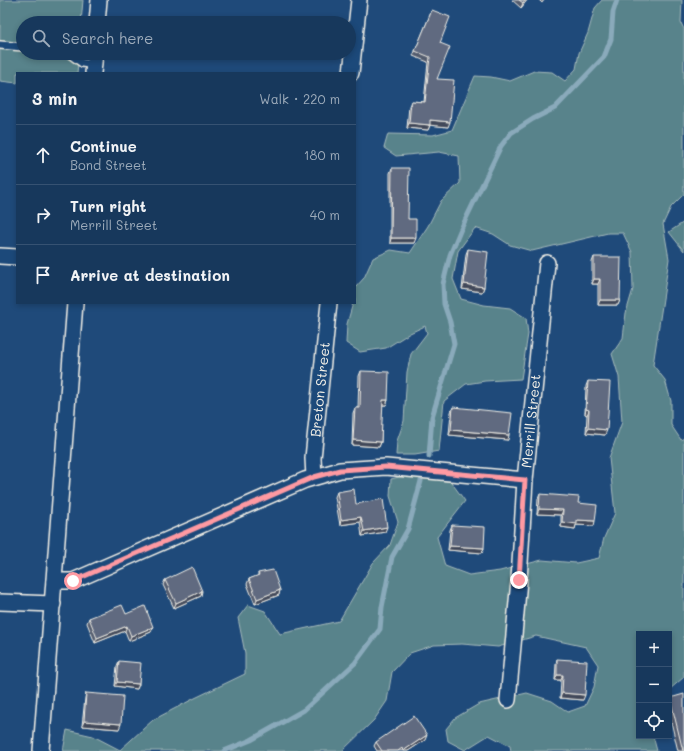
<!DOCTYPE html>
<html lang="en">
<head>
<meta charset="utf-8">
<style>
	body { margin:0; font-family:Mali,sans-serif; background:#244365; color:#f1f3f6 }
	.controls { position:absolute; right:12px; bottom:12px; display:grid; overflow:hidden; border-radius:0px; box-shadow:0 2px 6px #0003 }
	.controls button { width:36px; height:36px; display:grid; place-items:center; padding:0; border:0; border-bottom:1px solid #365272; background:#17385c; color:#f1f3f6; font:20px sans-serif }
	.stop { position:absolute; width:12px; height:12px; margin:-9px; border:3px solid #ff9aa2; border-radius:50%; background:#fff }
	.stop.end { background:#ff9aa2; border-color:#fff; box-shadow:0 1px 4px #0008 }
	.list { margin:0; padding:0; list-style:none }
	h2 { display:flex; justify-content:space-between; align-items:center; height:52px; margin:0; padding:0 16px; font-size:17px }
	h2 small { font-size:13px; font-weight:400; color:#9eacbb }
	.list li { display:grid; grid-template-columns:26px 1fr auto; gap:12px; align-items:center; box-sizing:border-box; height:60px; padding:0 16px; border-top:1px solid #365272 }
	.list b { display:block; font-size:15px; white-space:nowrap }
	.list p { margin:0; font-size:13px; white-space:nowrap; color:#9eacbb }
	.list em { font-size:13px; font-style:normal; color:#9eacbb }
	.icon { flex:none; width:22px; height:22px; fill:none; stroke:currentColor; stroke-width:2; stroke-linecap:round; stroke-linejoin:round }
	.map { position:relative; flex:none; width:684px; height:751px; overflow:hidden }
	.search { position:absolute; background:#17385c; box-shadow:0 2px 6px #0003; left:16px; top:16px; width:340px; height:44px; display:flex; align-items:center; gap:10px; box-sizing:border-box; padding:0 14px; border-radius:22px; color:#9eacbb; font-size:15px }
	.panel { position:absolute; background:#17385c; box-shadow:0 2px 6px #0003; left:16px; top:72px; width:340px; height:232px; border-radius:0px }
	.map>svg:first-child { display:block }
	.green { fill:#58838b; stroke:#a6baba }
	.lines { fill:none; stroke-linecap:round; stroke-linejoin:round }
	.stream { stroke:#8aaabb; stroke-width:5 }
	.lane-casing { stroke:#f4f1e8; stroke-width:10 }
	.street-casing { stroke:#f4f1e8; stroke-width:18 }
	.lane { stroke:#1f4a7a; stroke-width:7 }
	.street { stroke:#1f4a7a; stroke-width:15 }
	.wall { fill:#535b6e; stroke:#f4f1e8 }
	.shaded-wall { fill:#434a5a; stroke:#f4f1e8 }
	.building { fill:#606a80; stroke:#f4f1e8 }
	.route { stroke:#ff9aa2; stroke-width:5 }
	.labels { text-anchor:middle; stroke-width:3; stroke-linejoin:round; paint-order:stroke }
	.street-label { font-size:14px; fill:#f4f1e8; stroke:#1f4a7a }
</style>
</head>
<body>
<div class="map">
<svg width="684" height="751" viewBox="0 0 684 751">
	<rect width="100%" height="100%" fill="#1f4a7a"/>
	<filter id="ink" filterUnits="userSpaceOnUse"><feTurbulence type="fractalNoise" baseFrequency=".025" numOctaves="2"/><feDisplacementMap in="SourceGraphic" scale="8" xChannelSelector="R" yChannelSelector="G"/><feConvolveMatrix kernelMatrix="1 2 1 2 8 2 1 2 1" color-interpolation-filters="sRGB"/></filter>
	<g filter="url(#ink)">
		<path class="green" d="M 0,0 L 83,0 L 81,23 L 23,23 L 23,53 L 79,53 L 77,73 L 17,73 L 17,83 L 0,81 Z
			M 602,0 L 682,0 L 681,23 L 684,29 L 684,194 L 671,207 L 663,224 L 669,259 L 653,365 L 665,380 L 671,401 L 671,425 L 681,440 L 684,438 L 684,677 L 669,690 L 669,634 L 639,634 L 639,736 L 653,736 L 657,751 L 511,751 L 510,746 L 489,735 L 465,750 L 448,741 L 446,729 L 455,718 L 479,704 L 527,693 L 552,701 L 568,712 L 585,706 L 594,687 L 598,665 L 586,647 L 536,636 L 498,647 L 462,644 L 434,645 L 410,653 L 392,672 L 387,701 L 374,720 L 342,751 L 63,751 L 67,730 L 93,736 L 120,750 L 153,720 L 195,698 L 245,674 L 245,653 L 238,618 L 248,605 L 265,611 L 280,634 L 339,621 L 373,563 L 390,545 L 398,522 L 390,496 L 391,479 L 411,474 L 451,482 L 465,501 L 437,537 L 445,566 L 469,575 L 500,571 L 542,560 L 576,563 L 599,558 L 604,538 L 615,513 L 609,458 L 622,422 L 619,377 L 612,354 L 623,338 L 626,313 L 633,289 L 632,252 L 623,233 L 608,233 L 532,251 L 510,245 L 493,234 L 475,228 L 458,251 L 453,279 L 461,299 L 484,305 L 510,308 L 526,318 L 528,334 L 521,379 L 485,381 L 466,384 L 444,401 L 439,451 L 415,455 L 396,455 L 397,441 L 404,421 L 407,372 L 411,354 L 427,333 L 425,326 L 410,333 L 386,348 L 360,352 L 346,343 L 347,324 L 353,303 L 355,303 L 355,288 L 364,278 L 373,258 L 391,250 L 410,253 L 428,226 L 441,201 L 460,183 L 459,156 L 439,152 L 396,156 L 384,148 L 388,134 L 433,135 L 452,130 L 475,76 L 491,77 L 510,81 L 534,71 L 552,72 L 565,81 L 576,69 L 579,53 L 588,33 L 595,8 Z
			M 684,222 L 684,251 L 669,232 Z"/>
		<g class="lines">
			<path class="stream" d="M 429,456 L 432,417 L 454,344 L 450,322 L 444,304 L 443,284 L 450,255 L 460,231 L 501,146 L 511,133 L 533,119 L 555,108 L 604,57 L 611,39 L 613,12 L 617,0
				M 224,751 L 251,740 L 304,710 L 355,663 L 380,629 L 382,607 L 392,557 L 408,529 L 421,481"/>
			<g class="lane-casing">
				<path id="lane" d="M 0,45 L 23,47
					M 68,53 L 82,63 L 94,65"/>
			</g>
			<g class="street-casing">
				<g id="street">
					<path d="M 97,23 L 99,0"/>
					<path d="M 93,73 L 95,53"/>
					<path d="M 351,73 L 359,0"/>
					<path d="M 0,256 L 17,257"/>
					<path id="s1" d="M 314,477 L 313,458 L 329,303"/>
					<path d="M 54,581 L 73,581 L 305,480 L 340,470 L 386,467 L 525,480"/>
					<path d="M 0,602 L 53,604"/>
					<path id="s2" d="M 508,700 L 519,580 L 525,480 L 547,263"/>
					<path d="M 41,751 L 75,303"/>
				</g>
			</g>
			<use href="#lane" class="lane"/>
			<use href="#street" class="street"/>
		</g>
		<path class="wall" d="M 512,0 L 527,0 L 521,8 Z
			M 539,0 L 544,0 L 542,3 Z
			M 432,10 L 440,43 L 437,79 L 448,127 L 430,125 L 428,130 L 407,128 L 409,106 L 411,101 L 424,102 L 428,62 L 413,56 Z
			M 392,168 L 408,219 L 414,243 L 390,243 L 390,173 Z
			M 468,249 L 484,287 L 482,292 L 462,289 L 466,254 Z
			M 594,257 L 620,300 L 618,305 L 598,305 L 598,284 L 592,284 L 592,262 Z
			M 361,371 L 388,400 L 386,405 L 382,405 L 381,442 L 379,447 L 352,445 L 353,413 L 355,408 L 358,408 L 359,376 Z
			M 588,381 L 605,435 L 586,433 L 587,415 L 585,414 L 586,386 Z
			M 453,407 L 508,440 L 449,435 L 451,412 Z
			M 337,492 L 356,504 L 385,532 L 362,536 L 360,522 L 340,525 L 335,497 Z
			M 540,494 L 578,503 L 594,526 L 576,525 L 575,529 L 561,527 L 561,515 L 537,514 L 538,499 Z
			M 452,525 L 484,548 L 482,553 L 448,550 L 450,530 Z
			M 258,573 L 280,590 L 279,595 L 255,604 L 247,584 L 249,579 L 258,576 Z
			M 165,580 L 201,596 L 174,608 L 163,585 Z
			M 126,614 L 153,627 L 151,632 L 129,641 L 125,631 L 95,643 L 87,623 L 89,618 Z
			M 557,659 L 583,700 L 560,698 L 561,680 L 555,680 L 556,664 Z
			M 119,661 L 139,684 L 137,689 L 115,686 L 117,666 Z
			M 86,693 L 119,729 L 82,726 L 85,698 Z
			M 670,698 L 684,751 L 678,751 L 669,713 L 669,699 Z
			M 425,740 L 408,751 L 377,751 L 374,746 L 376,742 Z"/>
		<path class="shaded-wall" d="M 525,0 L 527,0 L 521,8 L 523,3 Z
			M 430,120 L 450,122 L 448,127 L 428,125 Z
			M 409,123 L 430,125 L 428,130 L 407,128 Z
			M 391,238 L 416,238 L 414,243 L 390,243 Z
			M 594,279 L 600,279 L 598,284 L 592,284 Z
			M 464,284 L 484,287 L 482,292 L 462,289 Z
			M 600,300 L 620,300 L 618,305 L 598,305 Z
			M 383,400 L 388,400 L 386,405 L 381,405 Z
			M 586,409 L 589,410 L 587,415 L 585,414 Z
			M 588,428 L 607,430 L 605,435 L 586,433 Z
			M 451,430 L 509,435 L 508,440 L 449,435 Z
			M 353,440 L 381,442 L 379,447 L 352,445 Z
			M 539,509 L 563,510 L 561,515 L 537,514 Z
			M 361,517 L 360,522 L 340,525 L 341,520 Z
			M 577,520 L 595,521 L 594,526 L 576,525 L 575,529 L 561,527 L 562,522 Z
			M 387,527 L 385,532 L 362,536 L 364,531 Z
			M 450,546 L 484,548 L 482,553 L 448,550 Z
			M 280,590 L 279,595 L 255,604 L 257,599 Z
			M 202,591 L 201,596 L 174,608 L 176,603 Z
			M 127,626 L 125,631 L 95,643 L 97,638 Z
			M 153,627 L 151,632 L 129,641 L 131,636 Z
			M 557,675 L 563,675 L 561,680 L 555,680 Z
			M 117,682 L 139,684 L 137,689 L 115,686 Z
			M 562,693 L 585,695 L 583,700 L 560,698 Z
			M 84,721 L 121,724 L 119,729 L 82,726 Z
			M 427,735 L 425,740 L 408,751 L 403,751 Z"/>
		<path class="building" d="M 519,0 L 525,0 L 523,3 Z
			M 432,10 L 450,17 L 440,43 L 450,47 L 437,79 L 454,80 L 450,122 L 430,120 L 430,125 L 409,123 L 411,101 L 425,102 L 430,57 L 415,51 Z
			M 392,168 L 409,168 L 408,219 L 416,219 L 416,238 L 391,238 Z
			M 468,249 L 488,252 L 484,287 L 464,284 Z
			M 594,257 L 621,257 L 620,300 L 600,300 L 600,279 L 594,279 Z
			M 361,371 L 389,372 L 388,400 L 383,400 L 381,442 L 353,440 L 355,408 L 360,408 Z
			M 588,381 L 610,382 L 607,430 L 588,428 L 589,410 L 586,409 Z
			M 453,407 L 512,413 L 509,435 L 451,430 Z
			M 354,489 L 356,504 L 383,499 L 387,527 L 364,531 L 361,517 L 341,520 L 337,492 Z
			M 540,494 L 579,497 L 578,503 L 597,505 L 595,521 L 577,520 L 577,524 L 562,522 L 563,510 L 539,509 Z
			M 452,525 L 485,527 L 484,548 L 450,546 Z
			M 192,567 L 202,591 L 176,603 L 165,580 Z
			M 273,570 L 280,590 L 257,599 L 249,579 L 259,575 L 258,573 Z
			M 122,605 L 126,614 L 145,606 L 153,627 L 131,636 L 127,626 L 97,638 L 89,618 Z
			M 557,659 L 587,661 L 585,695 L 562,693 L 563,675 L 557,675 Z
			M 119,661 L 141,663 L 139,684 L 117,682 Z
			M 86,693 L 123,696 L 121,724 L 84,721 Z
			M 684,694 L 684,751 L 683,751 L 670,698 Z
			M 414,716 L 427,735 L 403,751 L 402,748 L 398,751 L 382,751 L 376,742 Z"/>
	</g>
	<g class="lines" filter="url(#ink)">
		<path class="route" d="M 73,581 L 314,477 L 340,470 L 386,467 L 525,480 L 519,580"/>
	</g>
	<g class="labels">
		<g class="street-label">
			<text dy="5" stroke="none"><textPath href="#s1" startOffset="88">Breton Street</textPath></text>
			<text dy="5" stroke="none"><textPath href="#s2" startOffset="280">Merrill Street</textPath></text>
		</g>
	</g>
</svg>
<div class="controls">
<button>+</button>
<button>−</button>
<button><svg class="icon" aria-label="locate" viewBox="0 0 24 24"><circle cx="12" cy="12" r="6"/><path d="M12 2v4M12 18v4M2 12h4M18 12h4"/></svg></button>
</div>
<div class="stop" style="left:73px;top:581px"></div>
<div class="stop end" style="left:519px;top:580px"></div>
<div class="search"><svg class="icon" aria-label="search" viewBox="0 0 24 24"><circle cx="10" cy="10" r="6"/><path d="M15 15l6 6"/></svg>Search here</div>
<section class="panel">
<h2>3 min<small>Walk · 220 m</small></h2>
<ul class="list">
<li><svg class="icon" aria-label="ahead" viewBox="0 0 24 24"><path d="M12 20V5M6 11l6-6 6 6"/></svg><div><b>Continue</b><p>Bond Street</p></div><em>180 m</em></li>
<li><svg class="icon" aria-label="right" viewBox="0 0 24 24"><path d="M7 20v-9h11M14 6l5 5-5 5"/></svg><div><b>Turn right</b><p>Merrill Street</p></div><em>40 m</em></li>
<li><svg class="icon" aria-label="arrive" viewBox="0 0 24 24"><path d="M6 21V4h12l-3 4 3 4H6"/></svg><div><b>Arrive at destination</b></div></li>
</ul>
</section>
</div>
</body>
</html>
